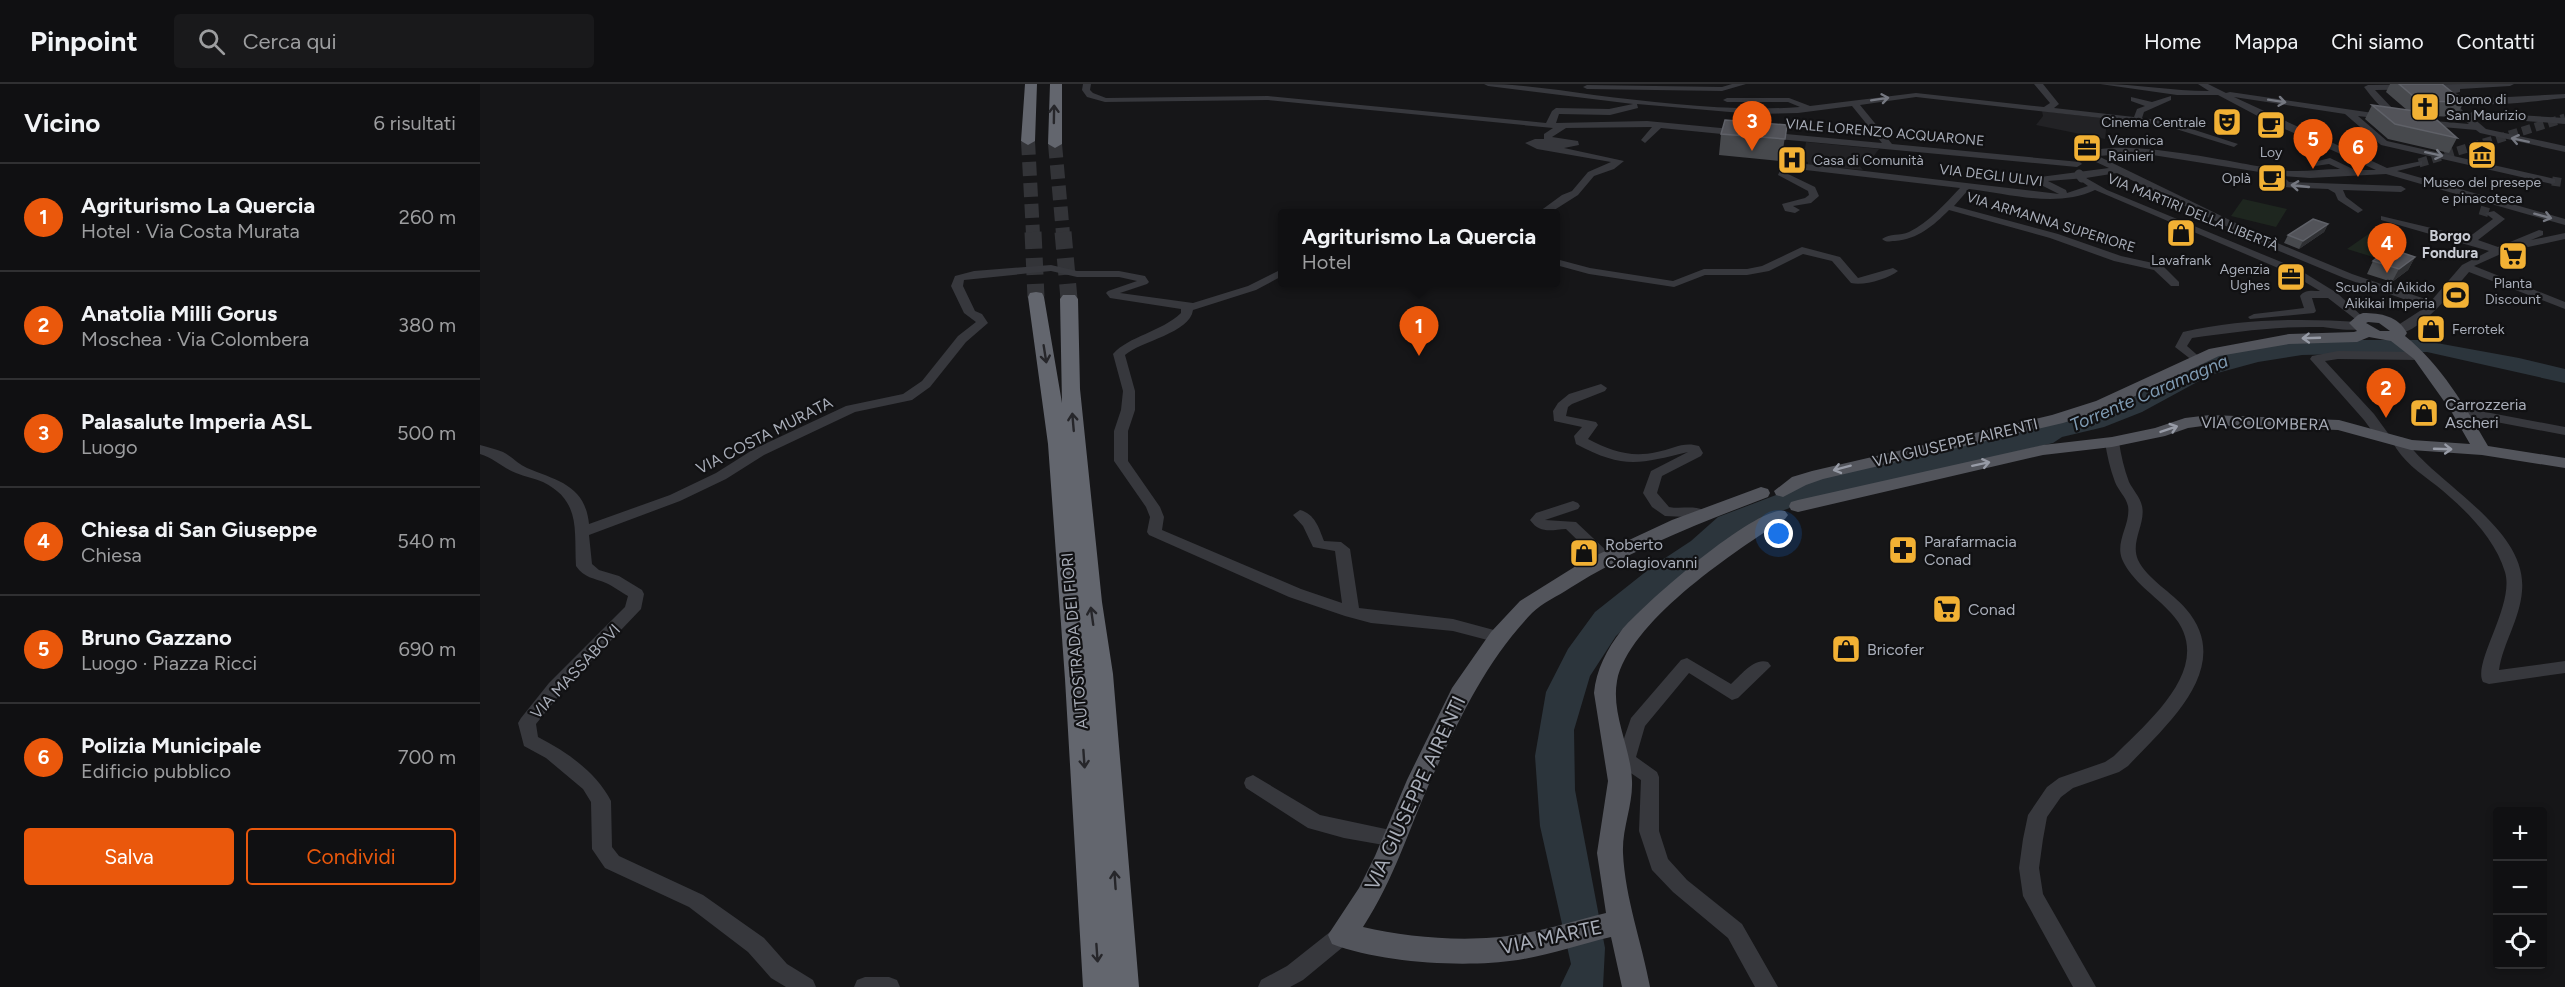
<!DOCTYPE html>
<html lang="it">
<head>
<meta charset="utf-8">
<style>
	body { margin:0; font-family:Figtree,sans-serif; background:#19191b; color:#f1f3f6 }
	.controls { position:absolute; right:18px; bottom:18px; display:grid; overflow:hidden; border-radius:6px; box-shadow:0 3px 9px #0003 }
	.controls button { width:54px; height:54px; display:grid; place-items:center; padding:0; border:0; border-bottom:2px solid #303032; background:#101012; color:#f1f3f6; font:30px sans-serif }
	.you { position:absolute; left:1299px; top:450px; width:21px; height:21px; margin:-15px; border:4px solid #fff; border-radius:50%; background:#1a73e8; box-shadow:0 0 0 9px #1a73e833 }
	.badge { display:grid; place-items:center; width:39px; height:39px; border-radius:50%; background:#ea580c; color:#fff; font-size:20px; font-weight:700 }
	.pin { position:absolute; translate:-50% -50px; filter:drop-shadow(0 2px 3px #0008) }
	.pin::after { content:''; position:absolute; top:32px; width:21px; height:18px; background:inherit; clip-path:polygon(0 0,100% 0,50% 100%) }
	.popup { position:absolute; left:798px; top:125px; width:282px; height:78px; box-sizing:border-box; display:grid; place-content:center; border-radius:6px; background:#101012; filter:drop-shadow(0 2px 4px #0005); font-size:20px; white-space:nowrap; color:#9c9d9f }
	.popup b { font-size:22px; color:#f1f3f6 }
	.popup::after { content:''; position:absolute; left:50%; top:100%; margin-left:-12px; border:12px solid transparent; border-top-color:#101012 }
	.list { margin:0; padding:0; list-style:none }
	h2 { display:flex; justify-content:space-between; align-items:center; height:78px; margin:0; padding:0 24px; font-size:26px }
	h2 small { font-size:20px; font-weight:400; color:#9c9d9f }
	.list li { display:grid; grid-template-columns:39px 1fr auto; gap:18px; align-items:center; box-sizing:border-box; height:108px; padding:0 24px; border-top:2px solid #303032 }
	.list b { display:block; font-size:22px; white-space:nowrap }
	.list p { margin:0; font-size:20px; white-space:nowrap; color:#9c9d9f }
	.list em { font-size:20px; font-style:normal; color:#9c9d9f }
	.actions { display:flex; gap:12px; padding:18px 24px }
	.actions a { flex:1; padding:14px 0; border:2px solid #ea580c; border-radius:6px; text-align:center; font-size:21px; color:#ea580c }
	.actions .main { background:#ea580c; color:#fff }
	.icon { flex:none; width:33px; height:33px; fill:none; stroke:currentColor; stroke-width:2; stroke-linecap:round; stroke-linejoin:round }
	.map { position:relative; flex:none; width:2085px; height:903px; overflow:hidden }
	header { display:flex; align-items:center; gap:36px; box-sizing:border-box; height:84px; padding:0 30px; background:#101012; border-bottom:2px solid #303032 }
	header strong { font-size:28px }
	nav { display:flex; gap:33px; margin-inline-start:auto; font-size:21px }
	.search { width:420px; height:54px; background:#19191b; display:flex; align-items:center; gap:15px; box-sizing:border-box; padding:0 21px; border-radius:6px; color:#9c9d9f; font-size:22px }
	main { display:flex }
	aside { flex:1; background:#101012 }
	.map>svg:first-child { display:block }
	.built { fill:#222225 }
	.green { fill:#1e261f }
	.water { fill:#2c353c }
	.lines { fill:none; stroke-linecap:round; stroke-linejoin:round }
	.minor-tunnel { stroke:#333438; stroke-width:9; stroke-dasharray:9 4.5; stroke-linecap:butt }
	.highway-tunnel-far1 { stroke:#333438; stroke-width:14; stroke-dasharray:14 7; stroke-linecap:butt }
	.highway-tunnel { stroke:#333438; stroke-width:17; stroke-dasharray:17 9; stroke-linecap:butt }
	.minor { fill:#37383d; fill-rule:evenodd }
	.major { fill:#53555c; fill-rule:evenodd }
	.highway { fill:#63666e; fill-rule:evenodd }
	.minor-bridge { stroke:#37383d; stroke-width:9 }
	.wall { fill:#47494d }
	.shaded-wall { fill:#2f3033 }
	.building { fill:#525359; stroke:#5f6168; stroke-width:1.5 }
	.oneway { stroke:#757881 }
	.oneway2 { stroke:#26262a }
	.oneway3 { stroke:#979ba6 }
	.labels { text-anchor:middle; stroke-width:4.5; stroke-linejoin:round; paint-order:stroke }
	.far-poi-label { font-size:14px; fill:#a8adb8; stroke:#111113; text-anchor:start }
	.far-street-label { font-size:14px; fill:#a8adb8; stroke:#111113 }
	.far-neighbourhood-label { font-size:15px; font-weight:bold; fill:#c9ccd4; stroke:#111113 }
	.poi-label { font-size:16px; fill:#a8adb8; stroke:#111113; text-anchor:start }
	.street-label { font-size:16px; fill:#a8adb8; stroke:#111113 }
	.water-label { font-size:18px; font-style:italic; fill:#7f9bb3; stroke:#111113 }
	.near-street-label { font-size:20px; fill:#a8adb8; stroke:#111113 }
</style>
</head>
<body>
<header>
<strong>Pinpoint</strong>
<div class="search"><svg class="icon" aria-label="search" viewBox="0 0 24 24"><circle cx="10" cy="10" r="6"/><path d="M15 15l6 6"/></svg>Cerca qui</div>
<nav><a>Home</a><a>Mappa</a><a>Chi siamo</a><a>Contatti</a></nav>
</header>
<main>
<aside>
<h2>Vicino<small>6 risultati</small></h2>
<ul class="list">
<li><span class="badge">1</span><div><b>Agriturismo La Quercia</b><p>Hotel · Via Costa Murata</p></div><em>260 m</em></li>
<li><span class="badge">2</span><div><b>Anatolia Milli Gorus</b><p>Moschea · Via Colombera</p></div><em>380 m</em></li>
<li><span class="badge">3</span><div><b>Palasalute Imperia ASL</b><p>Luogo</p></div><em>500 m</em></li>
<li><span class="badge">4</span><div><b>Chiesa di San Giuseppe</b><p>Chiesa</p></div><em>540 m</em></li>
<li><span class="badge">5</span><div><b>Bruno Gazzano</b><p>Luogo · Piazza Ricci</p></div><em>690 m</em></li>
<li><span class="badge">6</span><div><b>Polizia Municipale</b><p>Edificio pubblico</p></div><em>700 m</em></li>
</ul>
<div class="actions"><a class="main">Salva</a><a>Condividi</a></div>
</aside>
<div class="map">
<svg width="2085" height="903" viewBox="0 0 2085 903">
	<rect width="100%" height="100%" fill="#161618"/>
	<path class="built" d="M 1562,27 L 1621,34 L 1627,37 L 1625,55 L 1556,41 L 1563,32 Z
		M 1326,58 L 1399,65 L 1390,77 L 1379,76 L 1378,80 L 1383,86 L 1328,81 L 1328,78 L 1323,77 Z"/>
	<path class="green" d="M 1763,115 L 1807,125 L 1796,143 L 1751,132 Z
		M 1890,149 L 1916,157 L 1893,173 L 1867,165 Z"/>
	<path class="water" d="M 1844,256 L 1940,256 L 2039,274 L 2085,285 L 2085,299 L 1947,268 L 1822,271 L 1778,278 L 1730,291 L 1662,328 L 1624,343 L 1582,353 L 1573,359 L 1335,415 L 1279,435 L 1179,512 L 1136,552 L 1110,592 L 1094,646 L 1095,706 L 1125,864 L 1123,903 L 1080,903 L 1091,880 L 1060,742 L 1055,672 L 1066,608 L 1088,565 L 1115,528 L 1173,482 L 1211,457 L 1238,433 L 1352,390 L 1604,332 L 1614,332 L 1740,271 L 1767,264 Z"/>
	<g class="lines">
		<path class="minor-tunnel" d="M 1939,79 L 2085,34
			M 2072,97 L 2085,99
			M 2000,126 L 2010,129"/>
		<path class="highway-tunnel-far1" d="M 548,57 L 553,150
			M 575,60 L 583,150"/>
		<path class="highway-tunnel" d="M 553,148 L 556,213
			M 583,148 L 589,215"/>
		<path class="minor" d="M 603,0 L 611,0 L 610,6 L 613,9 L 626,14 L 788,12 L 1066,39 L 1072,27 L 1076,24 L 1129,25 L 1153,20 L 1008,2 L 1004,0 C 1041,0 1077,6 1114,11 C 1180,19 1253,28 1320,23 L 1308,18 L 1247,18 L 1243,16 L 1247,14 L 1309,14 L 1330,22 L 1436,9 L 1564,23 L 1570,19 L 1554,0 L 1563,0 L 1579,20 L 1574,24 L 1654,33 L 1657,25 L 1665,22 L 1651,17 L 1651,13 L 1672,18 L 1691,12 L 1691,16 L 1664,28 L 1662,34 L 1687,37 L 1758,60 L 1754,63 L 1683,41 L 1436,13 L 1380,21 L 1412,60 L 1600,78 L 1602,80 L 1597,83 L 1286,54 L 1282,51 L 1286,48 L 1402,59 L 1372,22 L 1318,29 L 1273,30 L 1157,20 L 1158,24 L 1130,31 L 1079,30 L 1076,39 L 1167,37 L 1262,46 L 1266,49 L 1262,52 L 1181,44 L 1165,59 L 1161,56 L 1172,43 L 1086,44 L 1072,53 L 1098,57 L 1099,61 L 1084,64 L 1144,77 L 1134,85 L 1114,92 L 1098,111 L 1068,130 L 1056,130 L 1082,111 L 1092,107 L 1108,88 L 1131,78 L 1057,65 L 1045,59 L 1055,55 L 1064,55 L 1064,50 L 1073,44 L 788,16 L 625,18 L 607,13 L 602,6 Z
			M 1252,0 L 1266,0 L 1242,7 L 1107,5 L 1103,3 L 1107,1 L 1242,3 Z
			M 1620,0 C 1656,0 1692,7 1729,7 L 1718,0 L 1728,0 L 1746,9 L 1750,8 L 1907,31 L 1910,32 L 1910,36 L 1878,32 L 1907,57 L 2075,95 L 2075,99 L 2072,100 L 1901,61 L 1865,30 L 1754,13 L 1907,84 L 1942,77 L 1942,81 L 1917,87 L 2085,135 L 2085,141 L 1906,90 L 1830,94 L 1803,92 L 1809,98 L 1921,102 L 1926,105 L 1921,108 L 1863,106 L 1866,113 L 1883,126 L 1878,129 L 1858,116 L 1855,109 L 1848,105 L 1803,103 L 1792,90 L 1660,69 L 1618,72 L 1795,158 L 1872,190 L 1951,217 L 1982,181 L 2009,167 L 1901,136 L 1901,132 L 1989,153 L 2013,135 L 2005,129 L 2014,127 L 2025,135 L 1998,156 L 2018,163 L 2059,146 L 2063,147 L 2063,151 L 2051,156 L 2085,149 L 2085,155 L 2048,163 L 2043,160 L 1994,182 L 2085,218 L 2085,225 L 1989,188 C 1975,204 1938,253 1915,249 L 1915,243 L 1946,223 L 1864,194 L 1787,162 L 1637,89 L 1606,94 L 1627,106 L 1818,185 L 1857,209 L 1885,235 L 1879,238 L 1885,242 C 1876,250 1852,243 1840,243 C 1797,242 1754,248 1712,254 L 1707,262 L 1723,276 L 1717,280 L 1695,263 L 1703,248 C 1759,235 1821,234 1879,238 L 1848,214 L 1832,214 L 1836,227 L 1834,229 L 1770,235 L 1768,233 L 1774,230 L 1824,224 L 1820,212 C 1825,205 1833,207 1840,207 L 1810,189 L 1615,106 C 1577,124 1530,110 1489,105 L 1474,122 L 1578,150 L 1641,172 L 1682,181 L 1699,198 L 1699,202 L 1691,202 L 1674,186 L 1634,177 L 1570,154 L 1469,126 C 1453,142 1438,155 1415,157 C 1409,157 1407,159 1402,155 C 1410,149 1420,152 1429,148 C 1449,138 1465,120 1480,104 L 1317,85 L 1308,90 L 1335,103 L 1339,112 L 1331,119 L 1313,122 L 1320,126 L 1315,129 L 1305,127 L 1302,120 L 1325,114 L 1329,111 L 1328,107 L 1298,91 L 1301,84 L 1317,79 L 1579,110 L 1561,101 L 1560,93 L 1629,84 L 1603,72 C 1627,49 1764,81 1800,86 C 1820,89 1840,85 1860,85 L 1849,80 L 1835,82 L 1830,79 L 1850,74 L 1875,86 L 1896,86 L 1787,37 L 1738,11 L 1697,11 ZM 1606,94 L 1601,97 L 1608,102 L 1587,109 L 1586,106 L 1568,97 Z
			M 1982,0 L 2034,0 L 2030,2 L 1980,5 L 1980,8 L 1975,9 L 1989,15 L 2085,10 L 2085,14 C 2060,16 1981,30 1966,8 L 1970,5 L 1895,6 L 1913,25 L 1927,30 L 1927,34 C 1908,35 1895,17 1884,3 L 1888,1 Z
			M 1962,14 L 1968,14 L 1988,31 L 1992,28 L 2085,34 L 2085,40 L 1992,33 L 2006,45 L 2085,62 L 2085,68 L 2000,49 L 1996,46 L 1940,41 L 1939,39 L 1943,36 L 1989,40 L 1962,18 Z
			M 1322,163 L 1360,173 L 1378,194 L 1413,184 L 1418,187 C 1408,195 1384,202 1371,199 L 1352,177 L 1323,170 L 1289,187 L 1267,191 L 1225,191 L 1194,203 L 1109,190 L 1076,181 L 1076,175 L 1110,184 L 1193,197 L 1224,185 L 1267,185 L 1282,182 Z
			M 571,181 L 597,187 L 639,187 L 665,192 L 669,198 L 667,200 L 640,209 L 713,219 L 768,202 L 802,185 L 802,192 L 776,206 L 713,226 C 710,249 661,257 645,271 L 655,307 L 655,326 L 648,347 L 648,377 L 680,423 L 684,433 L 682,446 L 821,505 L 862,519 L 855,467 L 833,463 L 823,442 L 813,431 L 820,426 C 835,430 839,444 844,457 L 861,458 L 870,465 L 879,524 L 973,535 L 1025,549 L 1027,553 L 1025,557 L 1019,559 L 973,547 L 891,539 L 865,532 L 809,513 L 669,451 L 667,448 L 670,433 L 666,423 L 634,377 L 634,347 L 641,326 L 643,307 L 633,270 C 649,252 681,248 701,229 L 701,225 L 630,214 L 626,209 L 628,207 L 657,197 L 639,193 L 597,193 L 571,187 L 484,196 L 483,202 L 495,227 L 502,230 L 508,239 L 486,258 L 450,303 L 432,316 L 375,328 L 284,371 L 246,395 L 200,417 L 109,451 L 112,480 L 119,486 L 139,492 L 162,506 L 164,510 L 161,525 L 81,609 L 56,640 L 58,653 C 87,668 116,688 131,717 L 132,763 L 139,772 L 223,811 L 284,854 L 307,880 L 333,896 L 336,903 L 306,903 L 291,894 L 268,868 L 209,823 L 125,784 L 112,765 L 111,718 L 103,705 L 66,674 L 44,662 L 38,639 L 41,634 L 69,599 L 145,523 L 148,512 C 141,508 133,502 126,499 C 114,494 104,494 96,482 C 94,445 101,417 63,398 C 54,394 45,393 36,389 C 23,384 14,374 0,370 L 0,361 C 7,363 16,365 23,368 C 31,372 38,380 47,384 C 78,397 105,401 109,440 L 190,411 L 236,389 L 274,365 L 366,322 L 423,310 L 442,297 L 478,252 L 496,238 L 484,229 L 471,202 L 475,192 L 494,187 Z
			M 1858,267 L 1940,268 L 1946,272 L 1940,276 L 1858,275 L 1845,277 L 1894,330 L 1910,352 L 1908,355 L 1898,355 L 1884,336 L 1830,275 L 1832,272 Z
			M 1121,300 L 1127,304 L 1125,307 L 1092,320 L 1088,323 L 1086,332 L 1116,338 L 1118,341 L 1108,355 C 1131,367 1151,374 1177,368 C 1192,365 1204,357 1219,362 L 1223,369 L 1221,372 L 1182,392 L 1177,409 L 1189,423 C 1203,426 1219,419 1230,431 L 1228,434 L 1185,432 L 1172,423 L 1163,409 L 1171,387 L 1208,368 C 1159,380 1143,385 1096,360 L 1094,352 L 1102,343 L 1074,337 L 1073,327 L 1078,319 L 1089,310 Z
			M 1979,323 L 2085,343 L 2085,351 L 1974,330 L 1972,327 Z
			M 1919,353 L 1924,354 C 1953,399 2048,443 2042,507 C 2040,535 2023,559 2019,586 L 2085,577 L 2085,589 L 2009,600 L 2003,598 C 1992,579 2035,521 2025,488 C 2015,454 1984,424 1957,402 C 1939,388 1923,378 1912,357 Z
			M 1632,354 L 1639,358 C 1641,371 1644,385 1649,398 C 1653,406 1660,413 1662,422 C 1666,440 1650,457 1658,476 C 1668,496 1692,508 1706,525 C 1756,583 1686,641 1648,682 L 1639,688 L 1593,704 L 1581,713 L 1567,733 L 1563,755 L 1559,784 L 1563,810 L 1616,903 L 1593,903 L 1543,812 L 1539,784 L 1543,755 L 1548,731 L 1567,703 L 1579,694 L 1625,678 L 1634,672 C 1668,637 1739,581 1691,529 C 1675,511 1652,498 1642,475 C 1635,457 1651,440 1648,422 C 1646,413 1638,406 1635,398 C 1630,385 1627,371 1625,358 Z
			M 1093,417 L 1098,419 L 1100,422 L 1098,425 L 1065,436 L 1096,438 L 1131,471 L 1134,475 L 1131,479 L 1121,479 L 1086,445 C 1071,446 1060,450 1050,436 L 1056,429 Z
			M 1207,574 L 1251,600 C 1261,591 1274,573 1288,578 L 1291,582 L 1258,614 L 1252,616 L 1209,589 L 1165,642 L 1156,673 L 1177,688 L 1179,693 L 1179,747 L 1188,775 L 1207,796 L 1262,840 L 1298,903 L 1275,903 L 1248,854 L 1193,808 L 1172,786 L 1159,747 L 1161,696 L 1142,683 L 1131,681 L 1129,676 L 1131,671 L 1139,669 L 1151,634 L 1201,576 Z
			M 773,691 L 840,731 L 915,747 L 922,749 L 925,755 L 922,761 L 915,763 L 864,754 L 828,744 L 766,704 L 764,699 L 766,694 Z
			M 862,841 L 869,844 L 873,851 L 869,858 L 823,896 L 810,903 L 778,903 L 781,896 L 807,882 L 855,844 Z
			M 385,893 L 409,893 L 417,896 L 420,903 L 374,903 L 377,896 Z"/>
		<path class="major" d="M 1883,229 C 1901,229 1918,232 1927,249 L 1925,252 C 1961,281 1985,322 2008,362 L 2085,374 L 2085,384 L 2002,371 L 1931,366 L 1858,346 L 1730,341 L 1708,344 L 1685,352 L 1632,363 L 1563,371 L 1318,428 L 1311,426 L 1309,422 L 1311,418 L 1318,416 L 1563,361 L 1632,353 L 1675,344 L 1705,334 L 1730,331 L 1859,336 L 1932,356 L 1990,360 L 1971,327 L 1934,275 L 1911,257 L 1889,253 L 1877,258 L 1809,260 L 1739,272 L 1628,325 L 1583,339 L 1343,395 L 1326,401 L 1303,413 L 1296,411 L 1294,407 L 1312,393 L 1332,387 L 1572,331 L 1616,317 L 1729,265 L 1809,250 L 1874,248 L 1877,247 L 1869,239 L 1878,231 ZM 1888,238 L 1899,239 L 1910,247 L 1900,247 L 1886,239 Z
			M 1281,403 L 1288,405 L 1290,409 L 1288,413 C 1220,439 1152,465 1090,504 C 1078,512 1062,519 1052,529 C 1006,577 981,632 953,691 C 929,744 915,794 883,843 C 929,854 993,859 1040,850 C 1069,845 1098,836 1126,829 L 1117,769 L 1128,697 L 1114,609 C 1116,586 1127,565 1141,547 C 1161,522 1277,420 1305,427 L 1308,431 L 1305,435 C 1255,467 1149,537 1137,597 C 1131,630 1151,664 1152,697 C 1153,721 1142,744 1143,769 C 1145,814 1162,859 1170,903 L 1142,903 L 1131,853 C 1101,860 1069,871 1038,876 C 984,884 903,879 852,860 L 848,851 L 879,804 L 895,772 L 927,696 L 972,604 L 1011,548 L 1040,517 L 1104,477 L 1192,436 Z"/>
		<path class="highway" d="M 545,0 L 557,0 L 555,57 L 548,61 L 541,57 Z
			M 570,0 L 582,0 L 582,60 L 575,64 L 568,60 Z
			M 556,208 L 562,209 L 564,213 L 582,319 L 580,215 L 583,211 L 595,211 L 598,215 L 600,305 L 622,518 L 633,590 L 659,903 L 603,903 L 585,595 L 568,360 L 548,213 L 550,209 Z"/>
		<path class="minor-bridge" d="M 1599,90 L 1602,94"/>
	</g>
	<path class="wall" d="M 1910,0 L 1962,0 L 1984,18 L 1976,33 L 1951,32 L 1977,54 L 1969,69 L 1908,55 L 1885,35 L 1892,21 L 1927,26 L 1906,8 Z
		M 1307,41 L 1301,77 L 1239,71 L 1241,50 Z
		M 1848,140 L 1844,148 L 1819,165 L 1804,159 L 1808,151 Z
		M 1935,173 L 1928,186 L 1912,198 L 1887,190 L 1893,177 Z"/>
	<path class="shaded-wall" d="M 1848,140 L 1844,148 L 1819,165 L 1823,157 Z
		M 1935,173 L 1928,186 L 1912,198 L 1919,185 Z"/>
	<path class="building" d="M 1919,0 L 1962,0 L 1984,18 L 1939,17 Z
		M 1892,21 L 1949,29 L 1977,54 L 1915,40 Z
		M 1245,36 L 1307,41 L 1305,55 L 1241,50 Z
		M 1833,135 L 1848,140 L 1823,157 L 1808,151 Z
		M 1917,167 L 1935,173 L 1919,185 L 1893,177 L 1904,168 Z"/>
	<defs><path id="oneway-shaft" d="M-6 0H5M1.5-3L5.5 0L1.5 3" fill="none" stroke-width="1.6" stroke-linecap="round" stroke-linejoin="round" transform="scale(1.5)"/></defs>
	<g class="oneway">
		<use href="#oneway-shaft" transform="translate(1400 15) rotate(-9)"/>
		<use href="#oneway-shaft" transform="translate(1797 17) rotate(9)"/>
		<use href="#oneway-shaft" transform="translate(2040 56) rotate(-168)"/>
		<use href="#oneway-shaft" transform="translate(1954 70) rotate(12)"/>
		<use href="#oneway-shaft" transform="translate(1820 102) rotate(-174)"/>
		<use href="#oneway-shaft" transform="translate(2063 132) rotate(15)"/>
	</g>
	<g class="oneway2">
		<use href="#oneway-shaft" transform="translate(574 30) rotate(-89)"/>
		<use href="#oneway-shaft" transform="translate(565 270) rotate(81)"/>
		<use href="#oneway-shaft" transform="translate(593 338) rotate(-95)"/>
		<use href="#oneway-shaft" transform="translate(612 532) rotate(-98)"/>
		<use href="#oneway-shaft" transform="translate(604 675) rotate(86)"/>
		<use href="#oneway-shaft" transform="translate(635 796) rotate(-94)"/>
		<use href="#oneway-shaft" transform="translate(617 869) rotate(86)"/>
	</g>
	<g class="oneway3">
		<use href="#oneway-shaft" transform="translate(1831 254) rotate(178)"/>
		<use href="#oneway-shaft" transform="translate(1689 345) rotate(-19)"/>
		<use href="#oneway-shaft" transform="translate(1963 365) rotate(2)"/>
		<use href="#oneway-shaft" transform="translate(1501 380) rotate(-12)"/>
		<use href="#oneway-shaft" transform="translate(1362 384) rotate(165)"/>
	</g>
	<defs>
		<g id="church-square" transform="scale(1.5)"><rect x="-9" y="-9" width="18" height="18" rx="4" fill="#f2b134" stroke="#111113"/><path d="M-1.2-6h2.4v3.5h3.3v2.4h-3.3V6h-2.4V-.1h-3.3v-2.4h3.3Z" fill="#111"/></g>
		<g id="theatre-square" transform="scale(1.5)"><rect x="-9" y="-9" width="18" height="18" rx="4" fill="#f2b134" stroke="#111113"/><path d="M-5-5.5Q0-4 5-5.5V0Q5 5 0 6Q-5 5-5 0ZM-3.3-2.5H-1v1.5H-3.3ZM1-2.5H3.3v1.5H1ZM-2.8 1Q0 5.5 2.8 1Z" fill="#111"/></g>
		<g id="cafe-square" transform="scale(1.5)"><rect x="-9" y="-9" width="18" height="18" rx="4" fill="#f2b134" stroke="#111113"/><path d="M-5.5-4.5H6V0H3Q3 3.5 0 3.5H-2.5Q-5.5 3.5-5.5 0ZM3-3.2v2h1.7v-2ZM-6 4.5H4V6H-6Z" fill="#111"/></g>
		<g id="office-square" transform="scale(1.5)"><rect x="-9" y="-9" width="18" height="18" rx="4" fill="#f2b134" stroke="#111113"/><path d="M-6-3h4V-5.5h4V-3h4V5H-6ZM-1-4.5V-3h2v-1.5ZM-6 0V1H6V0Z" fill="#111"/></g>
		<g id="museum-square" transform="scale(1.5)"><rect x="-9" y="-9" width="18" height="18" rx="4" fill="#f2b134" stroke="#111113"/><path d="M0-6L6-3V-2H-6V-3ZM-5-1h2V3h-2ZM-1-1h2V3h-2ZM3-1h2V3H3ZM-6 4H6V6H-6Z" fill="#111"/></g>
		<g id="hospital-square" transform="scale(1.5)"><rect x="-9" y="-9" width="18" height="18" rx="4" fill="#f2b134" stroke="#111113"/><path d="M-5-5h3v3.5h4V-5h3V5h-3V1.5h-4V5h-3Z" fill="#111"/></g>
		<g id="shop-square" transform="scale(1.5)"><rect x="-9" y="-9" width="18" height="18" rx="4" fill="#f2b134" stroke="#111113"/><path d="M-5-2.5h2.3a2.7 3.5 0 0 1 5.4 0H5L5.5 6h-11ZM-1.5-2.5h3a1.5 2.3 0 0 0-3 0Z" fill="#111"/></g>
		<g id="supermarket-square" transform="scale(1.5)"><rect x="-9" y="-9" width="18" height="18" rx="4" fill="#f2b134" stroke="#111113"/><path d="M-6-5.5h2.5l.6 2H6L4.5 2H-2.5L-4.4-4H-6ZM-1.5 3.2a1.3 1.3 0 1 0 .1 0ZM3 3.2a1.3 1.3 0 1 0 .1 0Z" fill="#111"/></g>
		<g id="stadium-square" transform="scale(1.5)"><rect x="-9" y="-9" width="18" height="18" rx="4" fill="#f2b134" stroke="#111113"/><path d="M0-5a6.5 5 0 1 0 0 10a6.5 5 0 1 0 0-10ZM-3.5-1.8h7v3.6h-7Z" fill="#111"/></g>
		<g id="pharmacy-square" transform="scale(1.5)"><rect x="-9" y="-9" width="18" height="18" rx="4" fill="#f2b134" stroke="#111113"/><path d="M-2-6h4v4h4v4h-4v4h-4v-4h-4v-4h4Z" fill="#111"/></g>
	</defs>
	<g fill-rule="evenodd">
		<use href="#church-square" x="1945" y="23"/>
		<use href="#theatre-square" x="1747" y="38"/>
		<use href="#cafe-square" x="1791" y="41"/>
		<use href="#office-square" x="1607" y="64"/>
		<use href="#museum-square" x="2002" y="71"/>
		<use href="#hospital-square" x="1312" y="76"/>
		<use href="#cafe-square" x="1792" y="94"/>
		<use href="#shop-square" x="1701" y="149"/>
		<use href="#supermarket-square" x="2033" y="172"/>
		<use href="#office-square" x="1811" y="193"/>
		<use href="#stadium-square" x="1976" y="211"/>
		<use href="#shop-square" x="1951" y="245"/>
		<use href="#shop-square" x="1944" y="329"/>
		<use href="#pharmacy-square" x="1423" y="466"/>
		<use href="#shop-square" x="1104" y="469"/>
		<use href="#supermarket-square" x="1467" y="525"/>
		<use href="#shop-square" x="1366" y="565"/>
	</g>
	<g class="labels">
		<g class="far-poi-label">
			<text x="1966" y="20">Duomo di<tspan x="1966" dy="16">San Maurizio</tspan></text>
			<text x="1726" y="43" text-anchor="end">Cinema Centrale</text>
			<text x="1628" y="61">Veronica<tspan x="1628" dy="16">Rainieri</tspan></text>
			<text x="1791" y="73" text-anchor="middle">Loy</text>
			<text x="1333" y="81">Casa di Comunità</text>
			<text x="1771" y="99" text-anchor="end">Oplà</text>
			<text x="2002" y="103" text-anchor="middle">Museo del presepe<tspan x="2002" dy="16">e pinacoteca</tspan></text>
			<text x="1701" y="181" text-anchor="middle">Lavafrank</text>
			<text x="1790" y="190" text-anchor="end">Agenzia<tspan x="1790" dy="16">Ughes</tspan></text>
			<text x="2033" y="204" text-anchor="middle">Planta<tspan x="2033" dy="16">Discount</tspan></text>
			<text x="1955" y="208" text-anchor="end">Scuola di Aikido<tspan x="1955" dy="16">Aikikai Imperia</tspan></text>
			<text x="1972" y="250">Ferrotek</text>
		</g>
		<g class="far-street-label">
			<text transform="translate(1405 48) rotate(5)" y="5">VIALE LORENZO ACQUARONE</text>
			<text transform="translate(1511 91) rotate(7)" y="5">VIA DEGLI ULIVI</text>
			<text transform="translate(1713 128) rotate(22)" y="5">VIA MARTIRI DELLA LIBERTÀ</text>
			<text transform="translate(1571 138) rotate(17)" y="5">VIA ARMANNA SUPERIORE</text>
		</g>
		<g class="far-neighbourhood-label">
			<text x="1970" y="157">Borgo<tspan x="1970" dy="17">Fondura</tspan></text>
		</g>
		<g class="poi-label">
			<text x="1965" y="326">Carrozzeria<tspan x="1965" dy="18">Ascheri</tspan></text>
			<text x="1444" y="463">Parafarmacia<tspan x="1444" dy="18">Conad</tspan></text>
			<text x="1125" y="466">Roberto<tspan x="1125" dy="18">Colagiovanni</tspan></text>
			<text x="1488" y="531">Conad</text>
			<text x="1387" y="571">Bricofer</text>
		</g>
		<g class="street-label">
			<text transform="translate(1785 339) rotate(1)" y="6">VIA COLOMBERA</text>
			<text transform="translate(284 351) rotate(-27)" y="6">VIA COSTA MURATA</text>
			<text transform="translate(1475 358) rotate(-13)" y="6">VIA GIUSEPPE AIRENTI</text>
			<text transform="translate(594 557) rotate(-95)" y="6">AUTOSTRADA DEI FIORI</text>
			<text transform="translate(95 587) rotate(-47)" y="6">VIA MASSABOVI</text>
		</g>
		<g class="water-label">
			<text transform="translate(1669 309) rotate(-23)" y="6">Torrente Caramagna</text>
		</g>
		<g class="near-street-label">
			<text transform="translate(935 709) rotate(-65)" y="7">VIA GIUSEPPE AIRENTI</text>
			<text transform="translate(1071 853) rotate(-12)" y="7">VIA MARTE</text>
		</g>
	</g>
</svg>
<div class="controls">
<button>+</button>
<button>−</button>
<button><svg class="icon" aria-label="locate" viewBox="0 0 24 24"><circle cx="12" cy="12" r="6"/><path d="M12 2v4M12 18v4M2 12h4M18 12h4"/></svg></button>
</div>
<div class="you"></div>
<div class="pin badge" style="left:939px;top:272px">1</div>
<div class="popup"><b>Agriturismo La Quercia</b>Hotel</div>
<div class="pin badge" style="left:1906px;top:334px">2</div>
<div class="pin badge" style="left:1272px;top:67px">3</div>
<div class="pin badge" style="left:1907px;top:189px">4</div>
<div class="pin badge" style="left:1833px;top:85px">5</div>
<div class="pin badge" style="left:1878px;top:93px">6</div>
</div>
</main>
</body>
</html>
